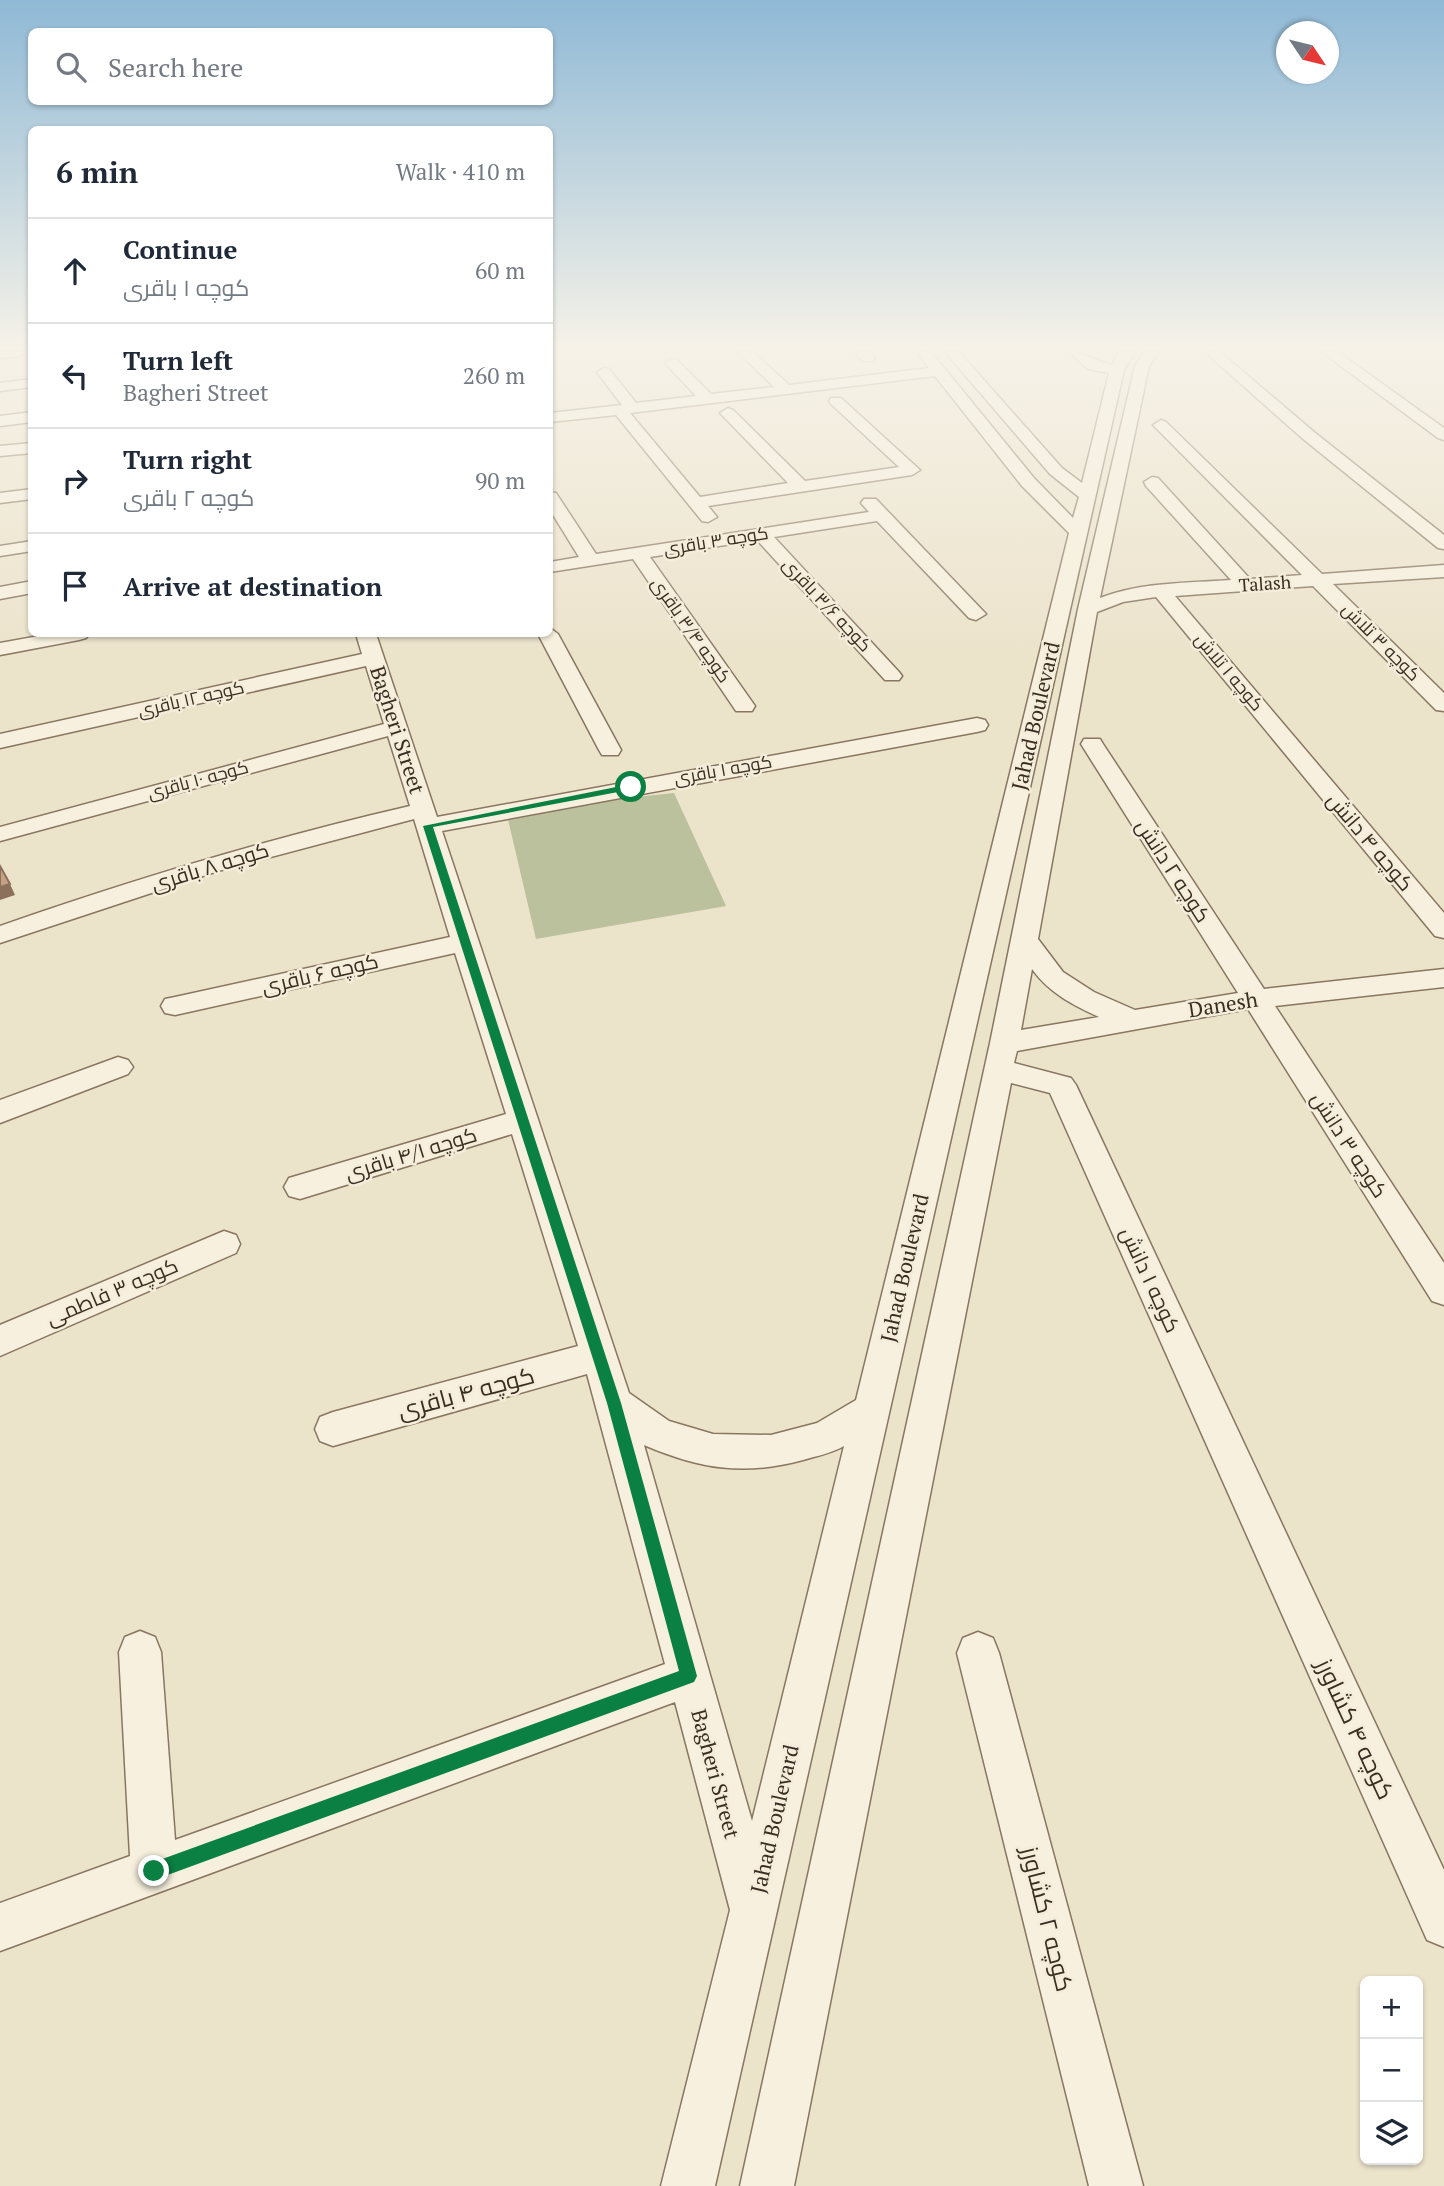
<!DOCTYPE html>
<html lang="en">
<head>
<meta charset="utf-8">
<style>
	body { margin:0; font-family:"PT Serif",Cairo,serif; background:#f6f6f7; color:#1f2937 }
	.controls { position:absolute; right:21px; bottom:21px; display:grid; overflow:hidden; border-radius:10px; box-shadow:0 2px 5px #0004 }
	.controls button { width:63px; height:63px; display:grid; place-items:center; padding:0; border:0; border-bottom:2px solid #e0e1e3; background:#fff; color:#1f2937; font:35px sans-serif }
	.compass { position:absolute; left:1276px; top:21px; width:63px; height:63px; border-radius:50%; background:#fff; box-shadow:0 2px 5px #0004; rotate:125deg }
	.stop { position:absolute; width:21px; height:21px; margin:-16px; border:5px solid #0b8043; border-radius:50%; background:#fff }
	.stop.end { background:#0b8043; border-color:#fff; box-shadow:0 2px 7px #0008 }
	.list { margin:0; padding:0; list-style:none }
	h2 { display:flex; justify-content:space-between; align-items:center; height:91px; margin:0; padding:0 28px; font-size:30px }
	h2 small { font-size:23px; font-weight:400; color:#747a83 }
	.list li { display:grid; grid-template-columns:46px 1fr auto; gap:21px; align-items:center; box-sizing:border-box; height:105px; padding:0 28px; border-top:2px solid #e0e1e3 }
	.list b { display:block; font-size:26px; white-space:nowrap }
	.list p { margin:0; font-size:23px; white-space:nowrap; color:#747a83 }
	.list em { font-size:23px; font-style:normal; color:#747a83 }
	.icon { flex:none; width:38px; height:38px; fill:none; stroke:currentColor; stroke-width:2; stroke-linecap:round; stroke-linejoin:round }
	.map { position:relative; flex:none; width:1444px; height:2186px; overflow:hidden }
	.search { position:absolute; background:#fff; box-shadow:0 2px 5px #0004; left:28px; top:28px; width:525px; height:77px; display:flex; align-items:center; gap:18px; box-sizing:border-box; padding:0 24px; border-radius:10px; color:#747a83; font-size:26px }
	.panel { position:absolute; background:#fff; box-shadow:0 2px 5px #0004; left:28px; top:126px; width:525px; height:511px; border-radius:10px }
	.map>svg:first-child { display:block }
	.cemetery { fill:#bbc09d }
	.lines { fill:none; stroke-linecap:round; stroke-linejoin:round }
	.minor-casing { stroke:#887660; stroke-width:3 }
	.minor { fill:#f7f0de; fill-rule:evenodd }
	.shaded-wall { fill:#8b715c }
	.building { fill:#c7a184; stroke:#8b715c; stroke-width:2 }
	.route { fill:#0b8043 }
	.labels { text-anchor:middle; stroke-width:5; stroke-linejoin:round; paint-order:stroke }
	.far-street-label { font-size:18px; fill:#3a2e22; stroke:#f4edda }
	.street-label { font-size:21px; fill:#3a2e22; stroke:#f4edda }
	.near-street-label { font-size:24px; fill:#3a2e22; stroke:#f4edda }
</style>
</head>
<body>
<div class="map">
<svg width="1444" height="2186" viewBox="0 0 1444 2186">
	<rect width="100%" height="100%" fill="#ece3cb"/>
	<path class="cemetery" d="M 674,793 L 726,906 L 536,939 L 506,811 Z"/>
	<g class="lines">
		<g class="minor-casing">
			<path id="minor" d="M 0,352 L 26,352 L 19,356 L 0,358 Z
				M 738,352 L 753,352 L 789,385 L 929,368 L 919,355 L 921,352 L 931,352 L 1034,478 L 1073,518 L 1079,497 L 1050,474 L 945,352 L 959,352 L 1062,468 L 1082,483 L 1109,373 L 1088,369 L 1069,352 C 1086,352 1095,362 1112,365 L 1119,352 L 1135,352 L 1124,370 L 715,2186 L 661,2186 L 730,1910 L 675,1702 L 0,1951 L 0,1903 L 130,1856 L 119,1652 L 125,1637 L 140,1631 L 155,1637 L 161,1652 L 175,1840 L 665,1664 L 587,1374 L 333,1446 L 320,1441 L 315,1429 L 320,1417 L 333,1412 L 578,1346 L 512,1134 L 300,1199 L 289,1196 L 284,1187 L 289,1178 L 506,1114 L 455,953 L 175,1015 L 165,1013 L 161,1006 L 165,999 L 175,997 L 450,937 L 414,819 L 218,871 L 0,943 L 0,926 C 135,879 271,838 410,806 L 388,736 L 0,841 L 0,827 L 384,724 L 366,666 L 0,748 L 0,734 L 362,654 L 356,634 L 376,634 L 437,817 L 977,718 L 985,720 L 988,725 L 985,730 L 977,732 L 442,831 L 629,1393 L 669,1421 L 713,1434 L 771,1435 L 817,1423 L 856,1400 L 1069,533 L 1022,486 L 935,376 L 630,413 L 700,497 L 788,483 L 723,416 L 720,413 L 728,408 L 733,410 L 805,481 L 899,467 L 831,404 L 829,401 L 831,398 L 841,398 L 920,470 L 912,475 L 708,506 L 717,517 L 708,522 L 702,521 L 616,415 L 550,422 L 550,413 L 622,405 L 597,372 L 604,368 L 609,369 L 636,403 L 696,396 L 665,363 L 672,359 L 677,360 L 711,394 L 774,387 ZM 644,1445 C 700,1469 744,1476 803,1460 C 817,1456 832,1453 844,1446 L 752,1821 Z
				M 853,352 L 869,352 L 875,358 L 873,361 L 863,361 Z
				M 1144,352 L 1159,352 L 1149,366 L 1100,598 C 1141,582 1188,583 1231,580 L 1146,486 L 1144,482 L 1152,477 L 1158,478 L 1250,579 L 1302,575 L 1156,428 L 1153,425 L 1161,420 L 1166,422 L 1322,574 L 1444,565 L 1444,577 L 1333,584 L 1444,693 L 1444,711 L 1436,710 L 1313,586 L 1175,596 L 1444,913 L 1444,938 L 1435,936 L 1156,597 L 1123,602 L 1097,612 L 1038,939 L 1063,972 L 1094,992 L 1135,1010 L 1238,993 L 1081,744 L 1084,739 L 1100,739 L 1103,744 L 1264,989 L 1444,969 L 1444,987 L 1275,1006 L 1444,1263 L 1444,1305 L 1432,1301 L 1248,1009 L 1017,1051 L 1014,1063 L 1071,1078 L 1076,1085 L 1444,1870 L 1444,1947 L 1427,1940 L 1050,1093 L 1011,1083 L 794,2186 L 740,2186 L 990,1043 L 1078,609 L 1135,366 ZM 1032,969 C 1049,993 1073,1005 1099,1017 L 1021,1030 Z
				M 1205,352 L 1220,352 L 1314,432 L 1444,535 L 1444,549 L 1438,548 L 1302,438 Z
				M 1322,352 L 1338,352 L 1444,428 L 1444,440 L 1438,438 Z
				M 32,379 L 32,387 L 0,391 L 0,383 Z
				M 32,412 L 32,422 L 0,426 L 0,416 Z
				M 32,443 L 32,453 L 0,456 L 0,446 Z
				M 32,489 L 32,499 L 0,503 L 0,493 Z
				M 550,492 L 556,493 L 596,554 L 869,512 L 861,503 L 864,499 L 876,499 L 986,614 L 976,620 L 969,618 L 877,521 L 774,537 L 899,672 L 902,676 L 899,680 L 885,680 L 757,540 L 650,557 L 755,706 L 752,711 L 736,711 L 633,559 L 550,572 L 550,562 L 579,557 L 550,510 Z
				M 32,541 L 32,551 L 0,556 L 0,546 Z
				M 32,581 L 32,593 L 0,599 L 0,587 Z
				M 550,628 L 558,634 L 621,750 L 618,755 L 602,755 L 599,750 L 538,634 L 550,634 Z
				M 50,634 L 89,634 L 86,638 L 79,640 L 0,655 L 0,643 Z
				M 118,1057 L 128,1060 L 133,1067 L 128,1074 L 0,1123 L 0,1100 Z
				M 224,1231 L 236,1235 L 240,1244 L 236,1253 L 0,1356 L 0,1325 Z
				M 978,1632 L 993,1638 L 999,1653 L 1143,2186 L 1089,2186 L 957,1653 L 963,1638 Z"/>
		</g>
		<use href="#minor" class="minor"/>
	</g>
	<path class="shaded-wall" d="M 10,884 L 15,895 L 0,900 L 0,887 Z"/>
	<path class="building" d="M 0,866 L 10,884 L 0,887 Z"/>
	<linearGradient id="sky" x2="0" y2="1"><stop stop-color="#8fb9d6"/><stop offset="0.53" stop-color="#f6f2e8"/><stop offset="1" stop-color="#f6f2e8" stop-opacity="0"/></linearGradient>
	<rect width="1444" height="658" fill="url(#sky)"/>
	<path class="route" d="M 631,784 L 635,787 L 634,789 L 433,827 L 621,1403 L 697,1676 L 694,1682 L 154,1880 L 148,1877 L 145,1871 L 148,1864 L 154,1862 L 679,1671 L 607,1403 L 423,826 Z"/>
	<g class="labels">
		<g class="far-street-label">
			<text transform="translate(716 541) rotate(-9)" y="6">کوچه ۳ باقری</text>
			<text transform="translate(1265 584) rotate(-4)" y="6">Talash</text>
			<text transform="translate(827 605) rotate(47)" y="6">کوچه ۳/۶ باقری</text>
			<text transform="translate(691 630) rotate(55)" y="6">کوچه ۳/۴ باقری</text>
			<text transform="translate(1381 642) rotate(45)" y="6">کوچه ۳ تلاش</text>
			<text transform="translate(1229 672) rotate(50)" y="6">کوچه ۱ تلاش</text>
			<text transform="translate(191 699) rotate(-13)" y="6">کوچه ۱۲ باقری</text>
			<text transform="translate(723 770) rotate(-10)" y="6">کوچه ۱ باقری</text>
			<text transform="translate(198 780) rotate(-15)" y="6">کوچه ۱۰ باقری</text>
		</g>
		<g class="street-label">
			<text transform="translate(1036 716) rotate(-77)" y="7">Jahad Boulevard</text>
			<text transform="translate(397 730) rotate(72)" y="7">Bagheri Street</text>
			<text transform="translate(1370 842) rotate(50)" y="7">کوچه ۴ دانش</text>
			<text transform="translate(210 867) rotate(-17)" y="7">کوچه ۸ باقری</text>
			<text transform="translate(1173 871) rotate(57)" y="7">کوچه ۲ دانش</text>
			<text transform="translate(320 974) rotate(-13)" y="7">کوچه ۶ باقری</text>
			<text transform="translate(1223 1005) rotate(-9)" y="7">Danesh</text>
			<text transform="translate(1349 1145) rotate(57)" y="7">کوچه ۳ دانش</text>
			<text transform="translate(411 1154) rotate(-17)" y="7">کوچه ۴/۱ باقری</text>
			<text transform="translate(905 1268) rotate(-77)" y="7">Jahad Boulevard</text>
			<text transform="translate(1150 1280) rotate(65)" y="7">کوچه ۱ دانش</text>
			<text transform="translate(112 1292) rotate(-23)" y="7">کوچه ۳ فاطمی</text>
			<text transform="translate(715 1774) rotate(75)" y="7">Bagheri Street</text>
			<text transform="translate(775 1819) rotate(-77)" y="7">Jahad Boulevard</text>
		</g>
		<g class="near-street-label">
			<text transform="translate(466 1393) rotate(-15)" y="8">کوچه ۴ باقری</text>
			<text transform="translate(1355 1729) rotate(65)" y="8">کوچه ۴ کشاورز</text>
			<text transform="translate(1047 1919) rotate(76)" y="8">کوچه ۲ کشاورز</text>
		</g>
	</g>
</svg>
<div class="controls">
<button>+</button>
<button>−</button>
<button><svg class="icon" aria-label="layers" viewBox="0 0 24 24"><path d="M12 4l9 5-9 5-9-5zM3 14l9 5 9-5"/></svg></button>
</div>
<svg class="compass" viewBox="-18 -18 36 36"><path d="M0-13l5 13h-10z" fill="#e53935"/><path d="M0 13l5-13h-10z" fill="#747a83"/></svg>
<div class="stop" style="left:631px;top:787px"></div>
<div class="stop end" style="left:154px;top:1871px"></div>
<div class="search"><svg class="icon" aria-label="search" viewBox="0 0 24 24"><circle cx="10" cy="10" r="6"/><path d="M15 15l6 6"/></svg>Search here</div>
<section class="panel">
<h2>6 min<small>Walk · 410 m</small></h2>
<ul class="list">
<li><svg class="icon" aria-label="ahead" viewBox="0 0 24 24"><path d="M12 20V5M6 11l6-6 6 6"/></svg><div><b>Continue</b><p>کوچه ۱ باقری</p></div><em>60 m</em></li>
<li><svg class="icon" aria-label="left" viewBox="0 0 24 24"><path d="M17 20v-9H6M10 6l-5 5 5 5"/></svg><div><b>Turn left</b><p>Bagheri Street</p></div><em>260 m</em></li>
<li><svg class="icon" aria-label="right" viewBox="0 0 24 24"><path d="M7 20v-9h11M14 6l5 5-5 5"/></svg><div><b>Turn right</b><p>کوچه ۲ باقری</p></div><em>90 m</em></li>
<li><svg class="icon" aria-label="arrive" viewBox="0 0 24 24"><path d="M6 21V4h12l-3 4 3 4H6"/></svg><div><b>Arrive at destination</b></div></li>
</ul>
</section>
</div>
</body>
</html>
